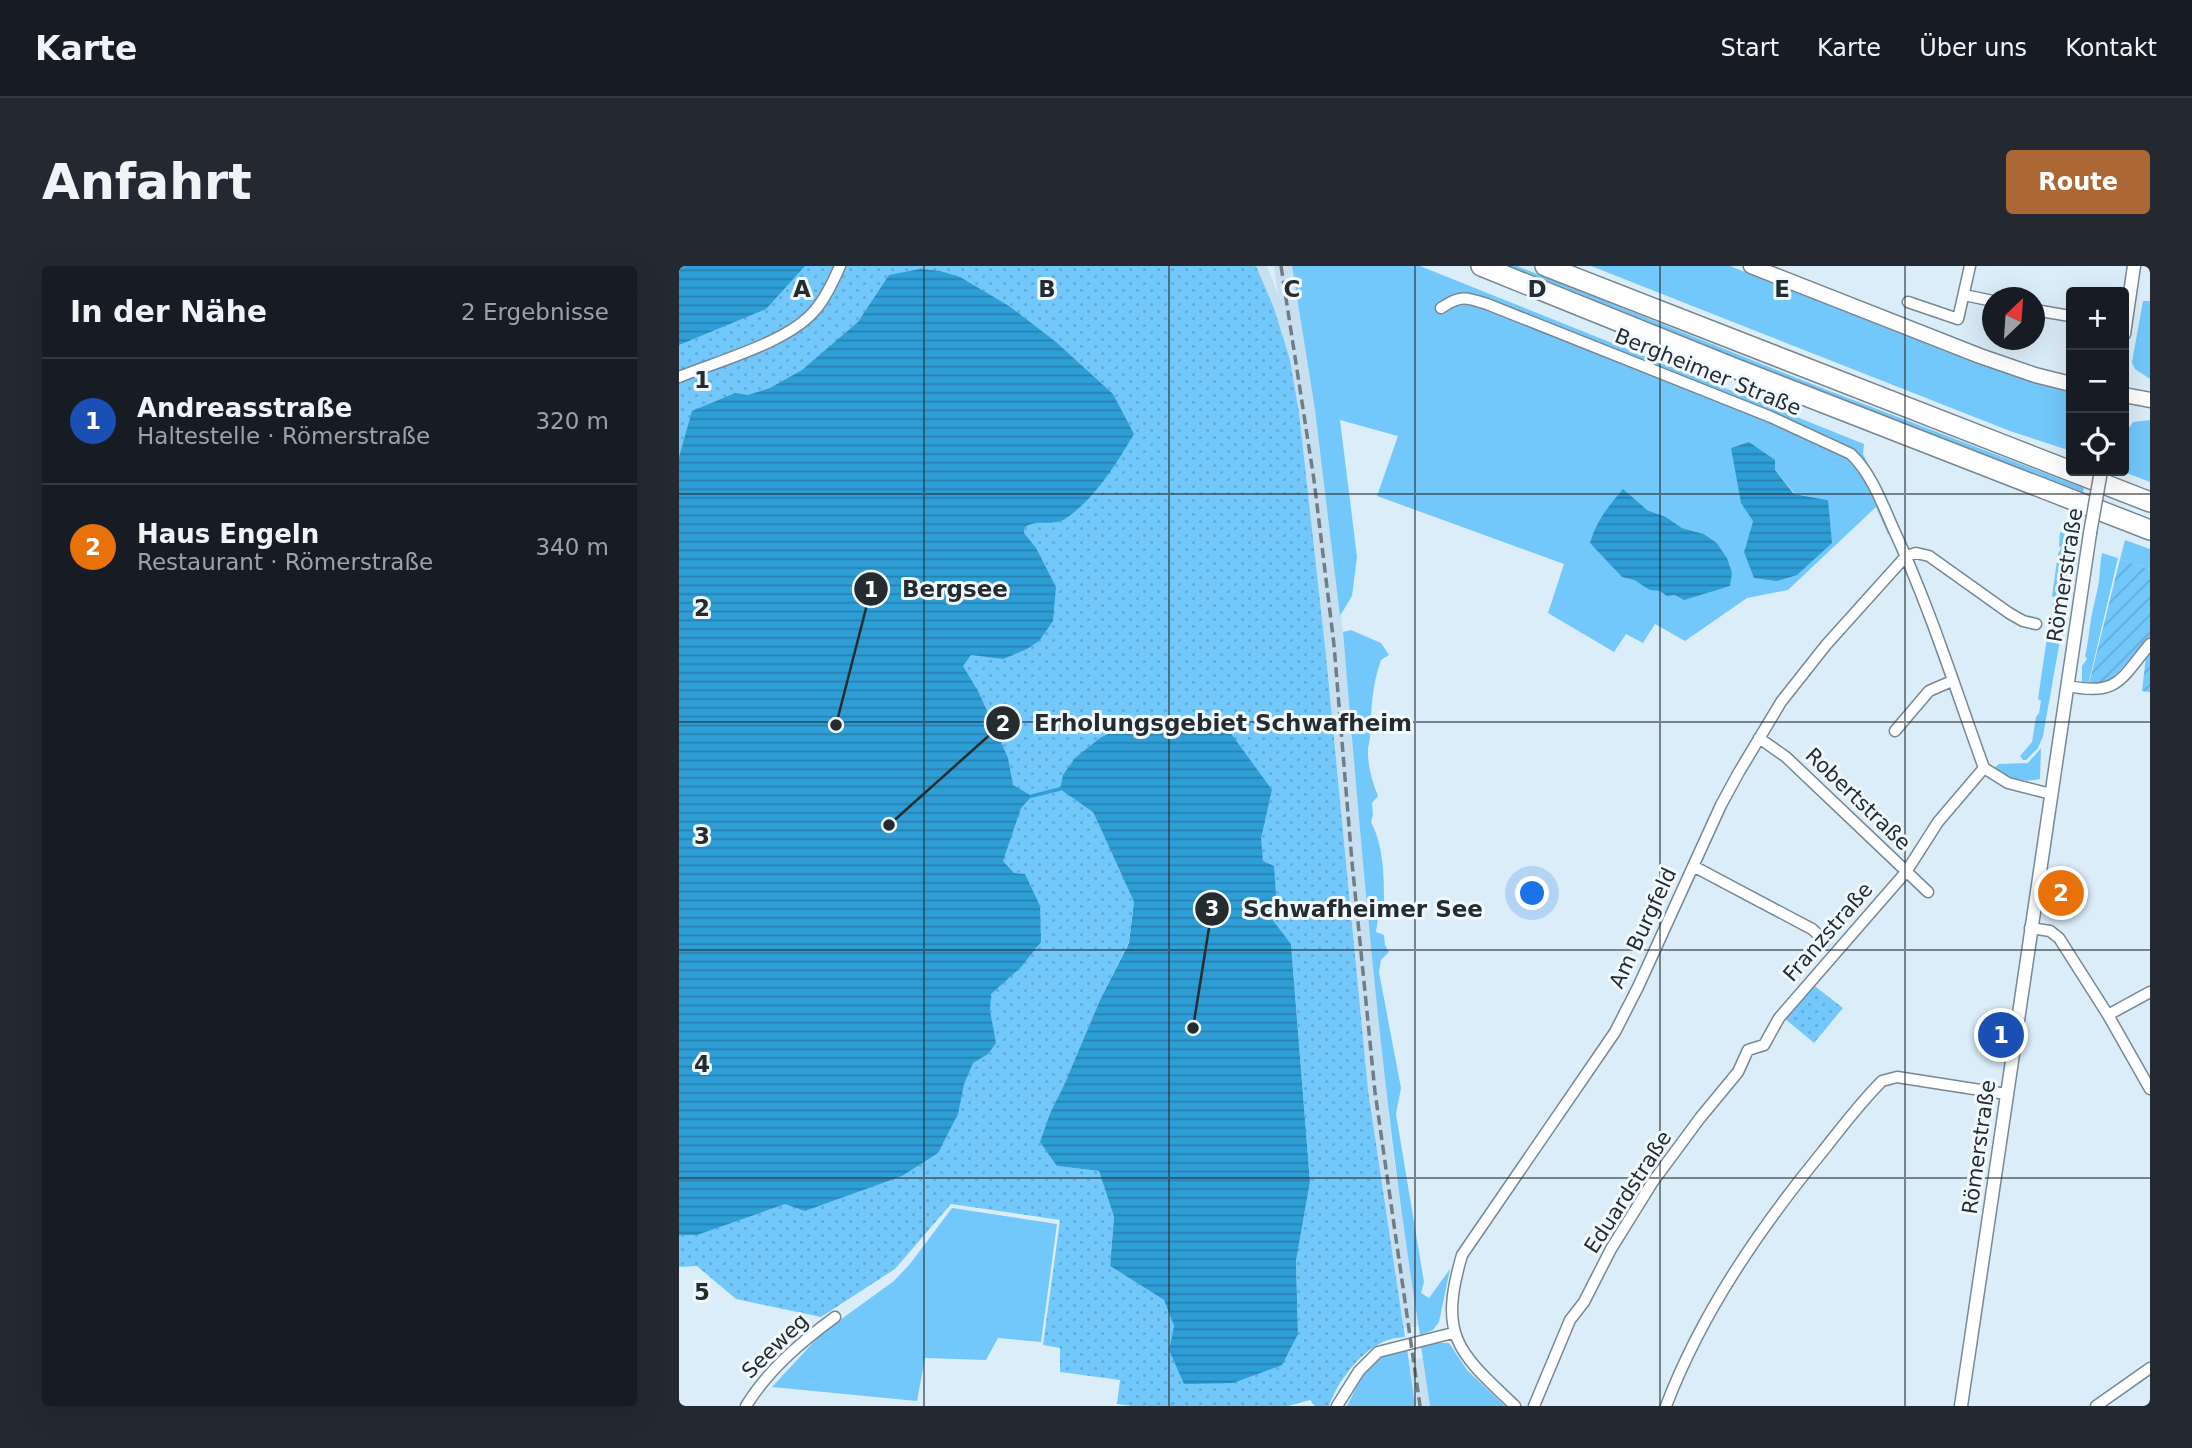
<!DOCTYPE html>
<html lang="de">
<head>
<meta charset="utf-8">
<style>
	body { margin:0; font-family:"DejaVu Sans",sans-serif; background:#242831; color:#f1f3f6 }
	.controls { position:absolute; right:21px; top:21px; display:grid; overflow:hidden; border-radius:7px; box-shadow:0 7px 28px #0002 }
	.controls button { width:63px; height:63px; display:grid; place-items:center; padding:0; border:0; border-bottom:2px solid #363941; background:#171b24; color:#f1f3f6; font:35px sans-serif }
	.compass { position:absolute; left:1303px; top:21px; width:63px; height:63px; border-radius:50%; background:#171b24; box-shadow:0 7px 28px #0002; rotate:25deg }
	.you { position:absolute; left:854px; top:628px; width:24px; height:24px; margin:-18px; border:5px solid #fff; border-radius:50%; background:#1a73e8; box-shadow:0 0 0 10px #1a73e833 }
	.badge { display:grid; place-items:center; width:46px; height:46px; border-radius:50%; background:#ab6835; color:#fff; font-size:23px; font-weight:700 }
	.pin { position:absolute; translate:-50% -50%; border:4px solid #fff; box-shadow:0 2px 7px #0006 }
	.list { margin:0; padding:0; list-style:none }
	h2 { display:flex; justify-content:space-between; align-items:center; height:91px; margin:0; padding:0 28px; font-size:30px }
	h2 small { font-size:23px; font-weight:400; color:#9ea1a6 }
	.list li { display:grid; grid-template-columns:46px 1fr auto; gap:21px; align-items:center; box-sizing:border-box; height:126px; padding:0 28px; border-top:2px solid #363941 }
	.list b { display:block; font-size:26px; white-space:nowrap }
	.list p { margin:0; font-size:23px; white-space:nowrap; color:#9ea1a6 }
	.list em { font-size:23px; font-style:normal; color:#9ea1a6 }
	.icon { flex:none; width:38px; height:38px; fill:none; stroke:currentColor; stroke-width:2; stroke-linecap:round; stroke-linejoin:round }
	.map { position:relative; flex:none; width:1471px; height:1140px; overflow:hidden; border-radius:7px }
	header { display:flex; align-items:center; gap:42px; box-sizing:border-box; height:98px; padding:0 35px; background:#171b24; border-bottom:2px solid #363941 }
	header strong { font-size:33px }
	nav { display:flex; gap:38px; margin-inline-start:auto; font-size:24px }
	.intro { display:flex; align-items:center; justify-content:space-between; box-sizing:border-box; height:168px; padding:0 42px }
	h1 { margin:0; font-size:49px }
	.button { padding:18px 32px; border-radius:7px; background:#ab6835; color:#fff; font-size:24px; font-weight:700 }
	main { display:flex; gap:42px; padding:0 42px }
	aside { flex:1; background:#171b24; border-radius:7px; box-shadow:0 7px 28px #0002 }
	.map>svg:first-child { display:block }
	.built { fill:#c7dfef }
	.grass { fill:#72c8fb; fill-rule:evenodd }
	.park { fill:url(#park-dots); fill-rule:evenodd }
	.garden { fill:url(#garden-furrows) }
	.water { fill:url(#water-rules) }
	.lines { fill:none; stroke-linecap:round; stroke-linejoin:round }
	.stream { stroke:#2e9ed6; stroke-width:3.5 }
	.minor-casing { stroke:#778893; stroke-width:13 }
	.tertiary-casing { stroke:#778893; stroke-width:15 }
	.secondary-casing { stroke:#778893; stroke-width:17 }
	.motorway-casing { stroke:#778893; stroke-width:22 }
	.minor { stroke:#fff; stroke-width:10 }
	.tertiary { stroke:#fff; stroke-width:12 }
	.secondary { stroke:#fff; stroke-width:14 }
	.motorway { stroke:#fff; stroke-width:19 }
	.rail { stroke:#717c84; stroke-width:3.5; stroke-dasharray:10 5; stroke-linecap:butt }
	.tertiary-bridge-casing { stroke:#778893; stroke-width:15; stroke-linecap:butt }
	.tertiary-bridge { stroke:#fff; stroke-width:12 }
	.grid { fill:none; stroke:#252c30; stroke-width:2; stroke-opacity:0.55 }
	.labels { text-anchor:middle; stroke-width:6; stroke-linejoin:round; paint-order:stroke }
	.street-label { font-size:21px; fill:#252c30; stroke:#f2f9fe }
	.grid-label { font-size:23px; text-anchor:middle; font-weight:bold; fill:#252c30; stroke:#f2f9fe; stroke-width:6; stroke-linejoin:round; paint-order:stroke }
	.leader { fill:none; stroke:#252c30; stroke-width:2.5 }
	.callout-dot { fill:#252c30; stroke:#f2f9fe; stroke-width:2.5 }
	.mark-label { font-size:21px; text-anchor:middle; font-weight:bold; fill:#fff }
	.callout-label { font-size:23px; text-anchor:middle; font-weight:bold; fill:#252c30; stroke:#f2f9fe; stroke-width:6; stroke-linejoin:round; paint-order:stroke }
</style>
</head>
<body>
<header>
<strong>Karte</strong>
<nav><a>Start</a><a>Karte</a><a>Über uns</a><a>Kontakt</a></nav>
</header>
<div class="intro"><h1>Anfahrt</h1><a class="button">Route</a></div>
<main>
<aside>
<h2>In der Nähe<small>2 Ergebnisse</small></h2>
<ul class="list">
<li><span class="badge" style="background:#1a4fb4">1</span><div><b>Andreasstraße</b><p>Haltestelle · Römerstraße</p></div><em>320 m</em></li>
<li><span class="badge" style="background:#e8710a">2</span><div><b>Haus Engeln</b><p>Restaurant · Römerstraße</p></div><em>340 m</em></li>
</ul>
</aside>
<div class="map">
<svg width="1471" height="1140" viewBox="0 0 1471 1140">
	<defs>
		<pattern id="park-dots" width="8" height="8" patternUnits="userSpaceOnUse" patternTransform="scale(1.75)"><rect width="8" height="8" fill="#72c8fb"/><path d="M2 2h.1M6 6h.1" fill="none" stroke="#63acd7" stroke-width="1.8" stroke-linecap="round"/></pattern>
		<pattern id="garden-furrows" width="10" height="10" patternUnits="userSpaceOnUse" patternTransform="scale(1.75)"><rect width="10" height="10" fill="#72c8fb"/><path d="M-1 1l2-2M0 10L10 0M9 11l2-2" fill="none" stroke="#63acd7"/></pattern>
		<pattern id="water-rules" width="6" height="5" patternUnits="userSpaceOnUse" patternTransform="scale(1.75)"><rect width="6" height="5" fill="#2e9ed6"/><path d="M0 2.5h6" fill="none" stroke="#2781ae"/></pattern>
	</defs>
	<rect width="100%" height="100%" fill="#dbedf9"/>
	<path class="built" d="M 577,0 L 588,0 L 599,29 L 595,0 L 613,0 L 636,144 L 664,366 L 689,652 L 714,887 L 739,1060 L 725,1062 L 689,824 L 647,388 L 620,146 L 611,94 L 595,42 Z
		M 744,1092 L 751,1140 L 736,1140 L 730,1094 Z"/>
	<path class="grass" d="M 613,0 L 741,0 L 1185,178 L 1184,188 L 1196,213 L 1184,208 L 1212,267 L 1209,268 L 1197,241 L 1109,324 L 1068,332 L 1006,375 L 976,358 L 964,377 L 947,368 L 935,386 L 869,347 L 885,298 L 698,230 L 719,170 L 661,154 L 678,291 L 673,330 L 661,350 L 636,144 ZM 1096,204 L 1116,228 L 1149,234 L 1065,286 L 1074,255 ZM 931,239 L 968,244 L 987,251 L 1003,262 L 1025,268 L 1038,277 L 1048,292 L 1051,320 C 1021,327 992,332 964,319 C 948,312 925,289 911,277 L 913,270 Z
		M 825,0 L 838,0 L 1148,124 L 1405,222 L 1404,226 L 1097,108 Z
		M 912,0 L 1051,0 L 1298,98 L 1392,125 L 1392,185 L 1331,165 Z
		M 1464,35 L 1471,35 L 1471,113 L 1456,103 L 1453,96 Z
		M 1471,154 L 1471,216 L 1442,205 L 1445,205 L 1445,169 L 1454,156 Z
		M 1381,266 L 1384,267 L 1397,279 L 1381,371 L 1369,368 L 1375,331 L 1373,330 L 1379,288 L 1382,282 L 1380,280 Z
		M 1446,274 L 1471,283 L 1471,303 L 1441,293 Z
		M 1423,287 L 1439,292 L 1409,420 L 1403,417 L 1403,400 L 1408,393 L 1406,390 C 1409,378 1410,365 1412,353 C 1414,340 1418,328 1420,315 C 1421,306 1421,297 1423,287 Z
		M 672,364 L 702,377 L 710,389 L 702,394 C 693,419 692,444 691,471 C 691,476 688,482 689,487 C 689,502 694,517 699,530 L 693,537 L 694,548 L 692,556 C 706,583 705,616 705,646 L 699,652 L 697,666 L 705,669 L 706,679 L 710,686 L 702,694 L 700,706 L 722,822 L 717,848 L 745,1016 L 742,1027 L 750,1032 L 771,1003 L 760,1056 L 754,1064 L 741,1069 C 703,836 684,601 664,366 Z
		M 1368,371 L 1381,374 L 1364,470 L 1359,482 L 1347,494 L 1344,494 L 1341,490 L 1353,476 L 1357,451 L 1360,447 L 1362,435 L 1359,433 Z
		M 1362,482 L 1361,513 C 1344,517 1328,512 1314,503 L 1320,498 L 1349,497 Z
		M 273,942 L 378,958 L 362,1076 L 319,1072 L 307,1094 L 246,1092 L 238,1135 L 93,1121 L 143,1067 L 215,1015 L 231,998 Z
		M 760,1077 L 770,1077 L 788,1104 L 826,1140 L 751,1140 L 742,1080 Z
		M 728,1082 L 736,1140 L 668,1140 C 684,1109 690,1090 728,1082 Z"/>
	<path class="park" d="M 0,0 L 577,0 L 595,42 L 611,94 L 620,146 L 647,389 L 689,824 L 726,1071 C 719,1072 711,1072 704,1076 C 680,1087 659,1115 650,1140 L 636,1140 L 631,1134 L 609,1140 L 454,1140 L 438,1138 L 441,1114 L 381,1106 L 381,1082 L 364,1079 L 381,954 L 272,938 L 216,1003 L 142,1051 L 57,1033 L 18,1000 L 0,1001 ZM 593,524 L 581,572 L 584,595 L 597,629 L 590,649 L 612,678 L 631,916 L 617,995 L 619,1068 L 490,1084 L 495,1060 L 485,1034 L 431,1000 L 435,951 L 420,905 L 378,900 L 372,845 L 385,819 L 421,734 L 450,676 L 455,636 L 414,546 Z
		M 1133,718 L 1164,742 L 1135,777 L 1105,752 Z"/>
	<path class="garden" d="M 1441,293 L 1471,303 L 1471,426 L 1463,425 L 1467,390 L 1462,382 L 1430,416 L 1410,418 Z"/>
	<path class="water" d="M 0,0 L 126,0 L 87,43 L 0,79 Z
		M 241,3 L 261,5 L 281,11 L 330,40 L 377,76 L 434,128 L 455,168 C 437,198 416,233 386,253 C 372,261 357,252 345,262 L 345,267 L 357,282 L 377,321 L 374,355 L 360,375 L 348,383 L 324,393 L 292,389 L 284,400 L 300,427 L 329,492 L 334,519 L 353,530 L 342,542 L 324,595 L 335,607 L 346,608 L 361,640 L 362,676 L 342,701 L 312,728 L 311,745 L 317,777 L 309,788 L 294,797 L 285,818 L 279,848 L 259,887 L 223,910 L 126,945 L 106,938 L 18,969 L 0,969 L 0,191 L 13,145 L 56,127 L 69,129 L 91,122 L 123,104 L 179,56 L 210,9 Z
		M 1070,176 L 1096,194 L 1096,204 L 1115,228 L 1149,234 L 1153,277 L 1118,309 L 1098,315 L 1075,312 L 1065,286 L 1074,255 L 1062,237 L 1052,182 Z
		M 944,223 L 968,244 L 987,251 L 1003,262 L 1025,268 L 1038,277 L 1048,292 L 1053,307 L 1051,320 L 1005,334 L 996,329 L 988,330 L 981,325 L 971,324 L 955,314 L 943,311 L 911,277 C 916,257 931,238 944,223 Z
		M 523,454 L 548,462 L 593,524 L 582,572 L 584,595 L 595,600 L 597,629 L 590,649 L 612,678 L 631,916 L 617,995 L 619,1068 L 603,1099 L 554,1117 L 505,1118 L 490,1084 L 495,1060 L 485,1034 L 431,1000 L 435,951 L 420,905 L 378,900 L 361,876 L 372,845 L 385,819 L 421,734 L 450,677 L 455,636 L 414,546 L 381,523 L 384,509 L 396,492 L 421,472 L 453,456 Z"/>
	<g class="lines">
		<path class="stream" d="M 353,530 L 381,523"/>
		<g class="minor-casing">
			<path id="minor" d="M 1285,29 L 1314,35
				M 1229,36 L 1279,53 L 1291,0
				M 762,42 C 781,29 787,31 808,38 L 1092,151 L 1172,188 C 1192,207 1203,237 1214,262 C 1250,339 1276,422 1305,502 L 1329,517 L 1372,528
				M 1356,44 L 1391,50
				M 0,111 C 39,95 111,76 137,43 C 147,31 155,14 161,0
				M 1227,290 L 1237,287 L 1250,290 L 1330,347 L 1344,355 L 1357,358
				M 1389,420 C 1439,430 1441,414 1471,378
				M 1216,465 L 1250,425 L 1273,415
				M 1080,472 L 1107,491 L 1249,626
				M 1014,600 L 1133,663 L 1146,675
				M 1351,662 L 1371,665 L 1380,672 L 1429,749 L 1471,823
				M 1429,749 L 1471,726
				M 67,1140 C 89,1104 122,1076 156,1051
				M 658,1140 L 680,1105 L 699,1086 L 774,1067
				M 836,1140 C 779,1086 759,1071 783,989 L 936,766 L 959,721 L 1042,539 L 1060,506 L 1102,436 L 1147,379 L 1227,290
				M 855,1140 L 891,1054 L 905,1036 L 932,983 L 973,917 L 1021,852 L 1059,806 L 1069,784 L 1085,779 L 1100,752 L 1227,606 L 1259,556 L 1305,502
				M 987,1140 C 1023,1046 1081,962 1144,885 C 1163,861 1181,837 1203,815 L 1218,811 L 1327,828
				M 1417,1140 L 1471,1102"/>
		</g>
		<g class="tertiary-casing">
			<path id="tertiary" d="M 1445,68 L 1455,0
				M 1282,1140 L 1411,267"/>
		</g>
		<g class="secondary-casing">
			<path id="secondary" d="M 1072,0 L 1301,90 L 1356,109 L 1392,118
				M 1445,129 L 1471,134"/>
		</g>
		<g class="motorway-casing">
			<path id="motorway" d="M 802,0 L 1055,102 L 1471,264
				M 866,0 L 1471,236"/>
		</g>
		<use href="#minor" class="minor"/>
		<use href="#tertiary" class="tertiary"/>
		<use href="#secondary" class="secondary"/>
		<use href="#motorway" class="motorway"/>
		<path class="rail" d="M 602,0 L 635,214 L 655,379 L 673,596 L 696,826 L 741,1140"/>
		<g class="tertiary-bridge-casing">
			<path id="tertiary-bridge" d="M 1411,267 L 1422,205"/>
		</g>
		<use href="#tertiary-bridge" class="tertiary-bridge"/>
	</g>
	<path class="grid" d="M 245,0 L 245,1140M 490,0 L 490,1140M 736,0 L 736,1140M 981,0 L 981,1140M 1226,0 L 1226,1140M 0,228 L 1471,228M 0,456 L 1471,456M 0,684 L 1471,684M 0,912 L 1471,912"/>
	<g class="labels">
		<g class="street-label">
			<text transform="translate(1029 106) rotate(22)" y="7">Bergheimer Straße</text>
			<text transform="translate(1386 309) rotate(-81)" y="7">Römerstraße</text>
			<text transform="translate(1179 533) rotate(44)" y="7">Robertstraße</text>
			<text transform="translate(964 662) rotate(-65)" y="7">Am Burgfeld</text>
			<text transform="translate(1149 666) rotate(-49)" y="7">Franzstraße</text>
			<text transform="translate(1300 881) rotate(-82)" y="7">Römerstraße</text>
			<text transform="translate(949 926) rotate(-57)" y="7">Eduardstraße</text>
			<text transform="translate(96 1080) rotate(-44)" y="7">Seeweg</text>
		</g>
	</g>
	<g class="grid-label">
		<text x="123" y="31">A</text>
		<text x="368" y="31">B</text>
		<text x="613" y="31">C</text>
		<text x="858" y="31">D</text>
		<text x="1103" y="31">E</text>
		<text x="23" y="122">1</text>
		<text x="23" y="350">2</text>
		<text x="23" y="578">3</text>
		<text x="23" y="806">4</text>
		<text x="23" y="1034">5</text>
	</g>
	<path class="leader" d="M157 459L192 323M210 559L324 457M514 762L533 643"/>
	<g class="callout-dot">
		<circle cx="157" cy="459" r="7"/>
		<circle cx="210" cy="559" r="7"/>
		<circle cx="514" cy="762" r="7"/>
		<circle cx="192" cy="323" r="18"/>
		<circle cx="324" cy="457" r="18"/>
		<circle cx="533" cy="643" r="18"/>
	</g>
	<g class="mark-label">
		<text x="192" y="331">1</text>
		<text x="324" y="465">2</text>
		<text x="533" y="650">3</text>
	</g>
	<g class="callout-label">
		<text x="276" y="331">Bergsee</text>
		<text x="544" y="465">Erholungsgebiet Schwafheim</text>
		<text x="684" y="651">Schwafheimer See</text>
	</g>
</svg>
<div class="controls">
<button>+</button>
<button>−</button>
<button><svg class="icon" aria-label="locate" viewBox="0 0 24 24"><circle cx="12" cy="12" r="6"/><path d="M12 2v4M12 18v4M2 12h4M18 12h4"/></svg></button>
</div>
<svg class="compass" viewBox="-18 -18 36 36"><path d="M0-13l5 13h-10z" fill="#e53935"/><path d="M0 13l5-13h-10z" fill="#9ea1a6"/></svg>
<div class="you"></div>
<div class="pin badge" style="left:1322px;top:769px;background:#1a4fb4">1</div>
<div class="pin badge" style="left:1382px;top:627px;background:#e8710a">2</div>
</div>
</main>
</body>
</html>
